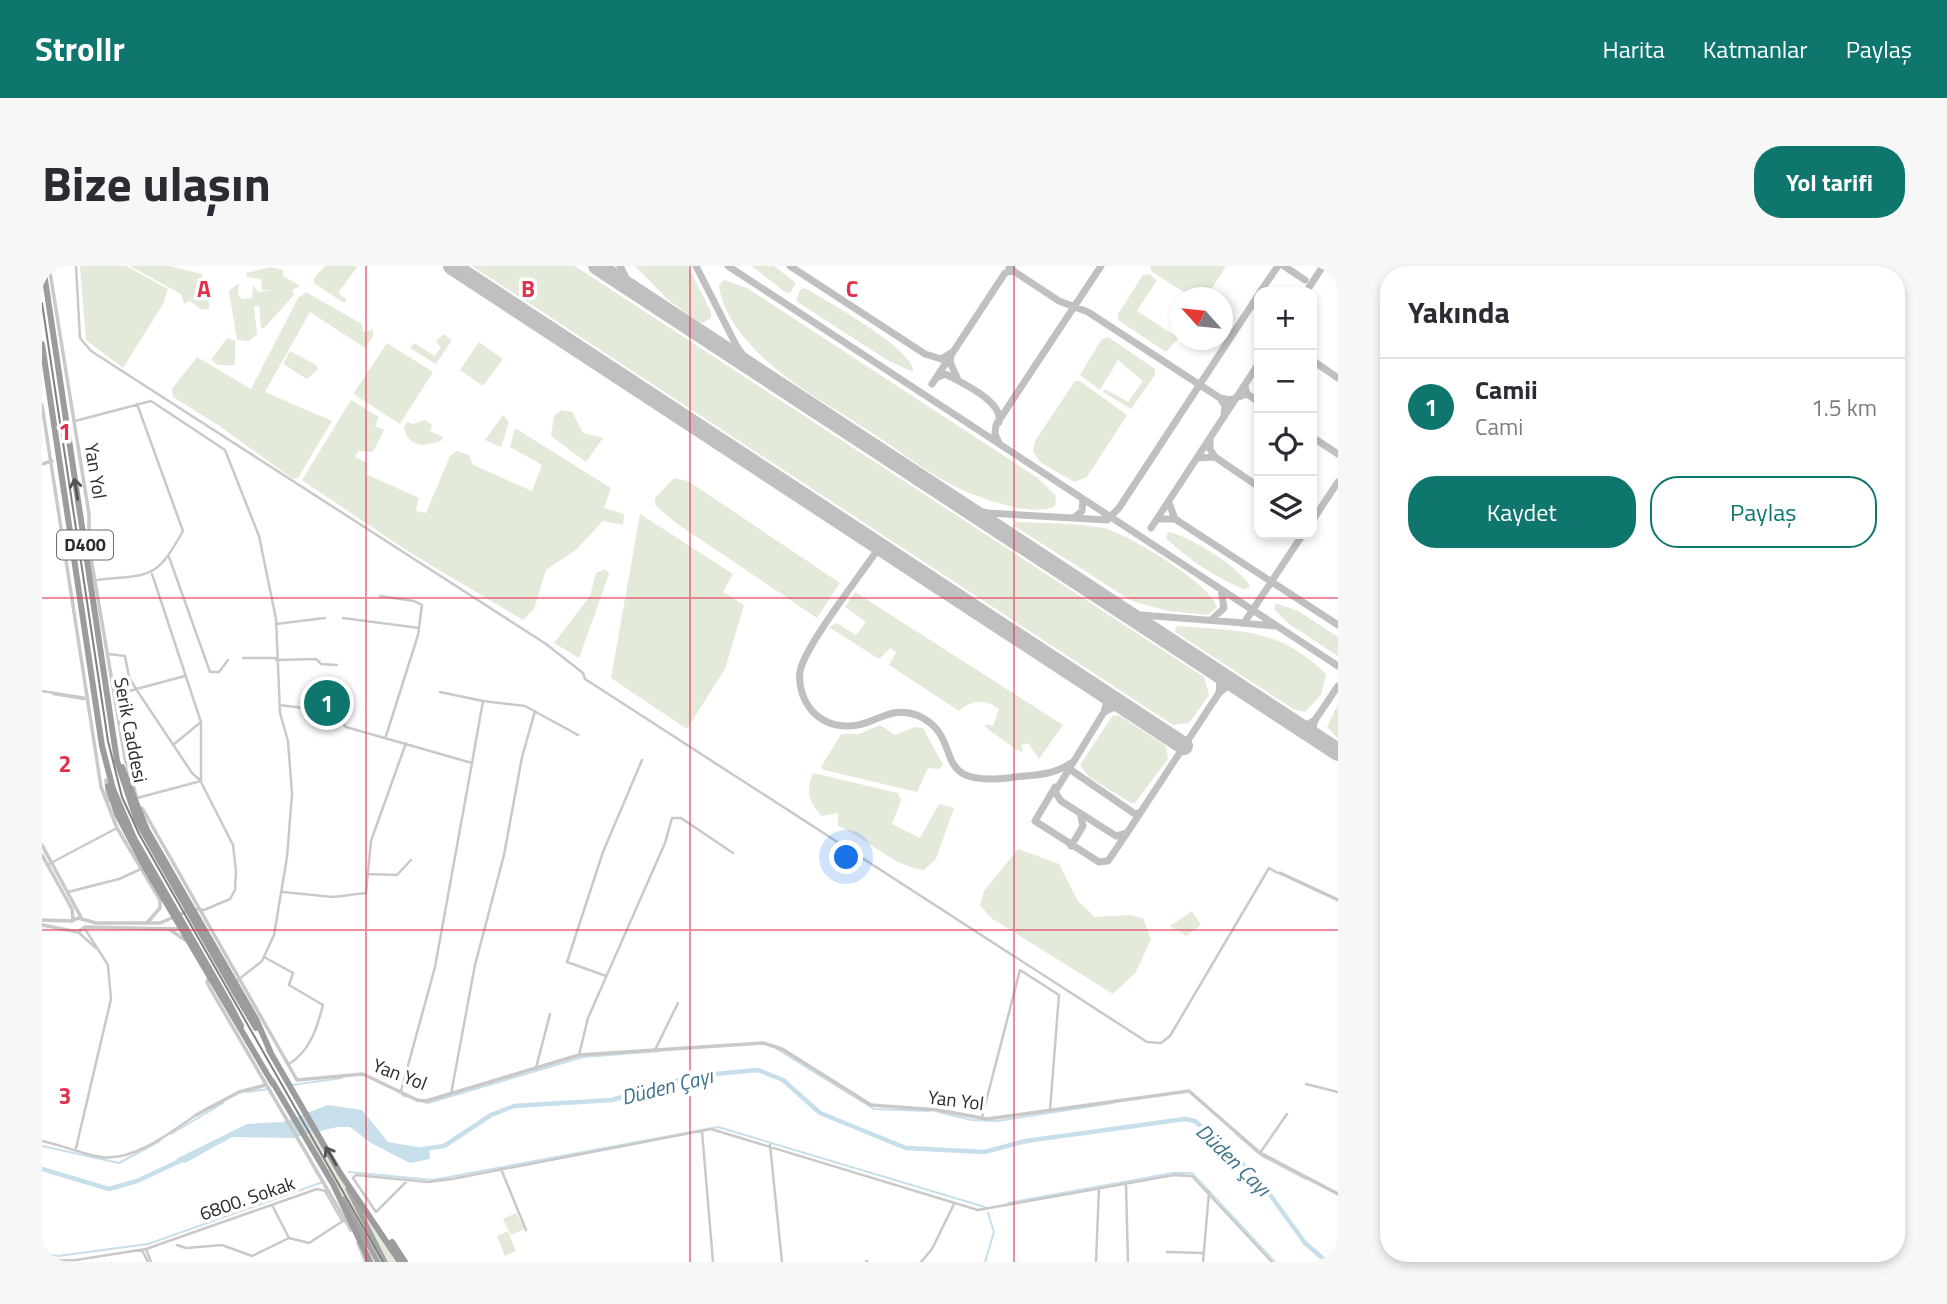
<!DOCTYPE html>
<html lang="tr">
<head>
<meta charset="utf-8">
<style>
	body { margin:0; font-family:"Titillium Web",sans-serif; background:#f7f7f7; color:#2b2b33 }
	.controls { position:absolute; right:21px; top:21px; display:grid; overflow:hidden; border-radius:14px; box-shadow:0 4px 10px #0003 }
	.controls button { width:63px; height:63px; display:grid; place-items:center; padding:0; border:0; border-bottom:2px solid #e1e1e2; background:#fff; color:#2b2b33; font:35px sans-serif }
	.compass { position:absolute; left:1128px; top:21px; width:63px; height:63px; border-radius:50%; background:#fff; box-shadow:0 4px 10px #0003; rotate:297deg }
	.you { position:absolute; left:805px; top:592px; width:24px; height:24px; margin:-18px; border:5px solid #fff; border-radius:50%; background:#1a73e8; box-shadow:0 0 0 10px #1a73e833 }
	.badge { display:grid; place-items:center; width:46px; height:46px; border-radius:50%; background:#0f766e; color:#fff; font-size:23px; font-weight:700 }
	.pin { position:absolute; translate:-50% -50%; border:4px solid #fff; box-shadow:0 2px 7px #0006 }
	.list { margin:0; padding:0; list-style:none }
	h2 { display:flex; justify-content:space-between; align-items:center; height:91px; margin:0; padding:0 28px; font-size:30px }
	h2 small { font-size:23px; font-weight:400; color:#7c7c81 }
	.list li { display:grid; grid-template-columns:46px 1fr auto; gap:21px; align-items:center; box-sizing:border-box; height:98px; padding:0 28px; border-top:2px solid #e1e1e2 }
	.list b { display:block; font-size:26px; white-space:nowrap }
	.list p { margin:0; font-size:23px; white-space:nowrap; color:#7c7c81 }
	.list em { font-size:23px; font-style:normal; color:#7c7c81 }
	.actions { display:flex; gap:14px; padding:21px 28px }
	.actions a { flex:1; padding:16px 0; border:2px solid #0f766e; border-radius:28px; text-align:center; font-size:24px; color:#0f766e }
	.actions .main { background:#0f766e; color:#fff }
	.icon { flex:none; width:38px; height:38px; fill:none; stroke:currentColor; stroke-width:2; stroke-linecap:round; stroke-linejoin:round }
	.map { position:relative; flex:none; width:1296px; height:996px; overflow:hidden; border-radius:28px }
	header { display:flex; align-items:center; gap:42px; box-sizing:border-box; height:98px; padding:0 35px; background:#0f766e; color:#fff }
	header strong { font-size:33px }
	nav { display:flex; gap:38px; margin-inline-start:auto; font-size:24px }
	.intro { display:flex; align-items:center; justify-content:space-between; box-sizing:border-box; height:168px; padding:0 42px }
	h1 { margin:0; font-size:49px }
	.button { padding:18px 32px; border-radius:28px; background:#0f766e; color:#fff; font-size:24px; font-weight:700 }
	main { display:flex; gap:42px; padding:0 42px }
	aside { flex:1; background:#fff; border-radius:28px; box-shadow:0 4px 10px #0003 }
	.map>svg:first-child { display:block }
	.green { fill:#e4eada }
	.water { fill:#c6dfea }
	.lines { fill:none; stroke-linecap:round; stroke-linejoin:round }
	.stream { stroke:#c6dfea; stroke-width:2 }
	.river { stroke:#c6dfea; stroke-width:4.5 }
	.taxiway { stroke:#c0c0c0; stroke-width:7 }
	.runway { stroke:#c0c0c0; stroke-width:18 }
	.minor { stroke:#c9c9c9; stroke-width:2.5 }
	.tertiary { stroke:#c9c9c9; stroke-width:3.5 }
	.primary { stroke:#a4a4a4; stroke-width:5 }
	.trunk { stroke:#9c9c9c; stroke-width:6 }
	.tram { stroke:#818181; stroke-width:2 }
	.trunk-bridge { stroke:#9c9c9c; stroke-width:6 }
	.oneway { stroke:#535353 }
	.grid { fill:none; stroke:#e0324d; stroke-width:2; stroke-opacity:0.55 }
	.labels { text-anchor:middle; stroke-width:7; stroke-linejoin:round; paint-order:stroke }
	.shield { fill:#fff; stroke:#6b6b6b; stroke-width:2 }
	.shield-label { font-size:18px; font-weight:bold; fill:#2c2c2c }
	.street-label { font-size:19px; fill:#2c2c2c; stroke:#fff }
	.water-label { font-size:21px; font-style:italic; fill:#3d748c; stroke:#fff }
	.grid-label { font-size:23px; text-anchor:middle; font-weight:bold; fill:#e0324d; stroke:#fff; stroke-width:7; stroke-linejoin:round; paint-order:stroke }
</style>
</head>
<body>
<header>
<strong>Strollr</strong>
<nav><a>Harita</a><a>Katmanlar</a><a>Paylaş</a></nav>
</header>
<div class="intro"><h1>Bize ulaşın</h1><a class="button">Yol tarifi</a></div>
<main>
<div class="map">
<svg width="1296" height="996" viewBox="0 0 1296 996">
	<rect width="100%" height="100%" fill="#fff"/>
	<path class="green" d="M 38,0 L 84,0 L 126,23 L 121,38 L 81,102 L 44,74 Z
		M 88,0 L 127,0 L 160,8 L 168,42 L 160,44 L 148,35 L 142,38 L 139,28 Z
		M 283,0 L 316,0 L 296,27 L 305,34 L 302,37 L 272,17 L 272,12 Z
		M 430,0 L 533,0 L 1162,411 L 1167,429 L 1147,457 L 1131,459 Z
		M 593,0 L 646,0 L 669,46 L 669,52 L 661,57 L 657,56 L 626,34 Z
		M 710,0 L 732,0 L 754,17 L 749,26 L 744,27 Z
		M 1108,0 L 1184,0 L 1164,31 L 1149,31 L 1109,5 Z
		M 229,1 L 241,4 L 241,10 L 258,20 L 250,24 L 252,29 L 222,62 L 219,62 L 217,40 L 212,41 L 215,68 L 207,75 L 195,74 L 187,25 L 197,17 L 196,29 L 200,33 L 210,32 L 211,19 L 216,26 L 231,24 L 220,24 L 219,13 L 205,11 L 204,7 Z
		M 1107,8 L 1115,14 L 1095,45 L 1132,69 L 1138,59 L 1138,70 L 1124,86 L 1076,54 L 1076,48 L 1101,9 Z
		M 682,14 L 705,22 L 996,212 L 1014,230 L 1013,240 C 991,252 938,232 916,222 C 885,207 858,185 830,167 C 790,140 741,116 709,79 C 694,64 679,40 677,19 Z
		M 763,22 C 783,34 875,85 871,106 L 845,94 L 754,35 L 758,24 Z
		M 264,26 L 320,58 L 321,66 L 331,64 L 331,70 L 323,82 L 268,46 L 223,126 L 290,155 L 256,212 L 251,213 L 176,159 L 131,131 L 130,123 L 155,91 L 209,123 L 256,32 Z
		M 401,68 L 410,74 L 394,98 L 368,82 L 372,77 L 393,90 L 399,81 L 394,76 Z
		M 1066,71 L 1113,103 L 1113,109 L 1089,143 L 1061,126 L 1063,123 L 1086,136 L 1101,115 L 1076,94 L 1058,124 L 1038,109 L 1059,74 Z
		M 185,72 L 193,75 L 193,99 L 176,99 L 169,94 Z
		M 437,76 L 461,93 L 441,120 L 418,104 Z
		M 345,77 L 391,106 L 358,158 L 311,128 Z
		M 248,85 L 274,99 L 276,103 L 265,113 L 241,98 Z
		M 1033,115 L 1038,115 L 1085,149 L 1045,211 L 1032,216 L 998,196 L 991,185 L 993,175 Z
		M 309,134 L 337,151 L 333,160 L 342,164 L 331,186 L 316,185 L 313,191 L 325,197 L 324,208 L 377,232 L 374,245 L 384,247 L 408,190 L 415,185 L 427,189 L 431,199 L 490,225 L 500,199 L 468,181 L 473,162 L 569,222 L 562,242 L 582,248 L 581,259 L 561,255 L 534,284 L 504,304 L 492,343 L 481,354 L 367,286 L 260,214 Z
		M 519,144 L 530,146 L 541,167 L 561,172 L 544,196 L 509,170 L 512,150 Z
		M 461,149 L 467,156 L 459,181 L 443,174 Z
		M 383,154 L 390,159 L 388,165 L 401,171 L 399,175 C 383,180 367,183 362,162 L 365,156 L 371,158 Z
		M 632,212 L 646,215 L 798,317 L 775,352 L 634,257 L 613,239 L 613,232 Z
		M 598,248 L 691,308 L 681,326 L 702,339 L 683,403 L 645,463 L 569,412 Z
		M 974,256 C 1002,257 1033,257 1061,262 C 1085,267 1169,318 1175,341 L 1166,349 L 1126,345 L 1090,335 L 972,260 Z
		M 1126,266 C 1146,269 1199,302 1208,320 L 1203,324 C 1174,311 1146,294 1124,272 Z
		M 564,303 L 567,308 L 537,392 L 512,377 L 548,330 L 554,307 Z
		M 813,326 L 1021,459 L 997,493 L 986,477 L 979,479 L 981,486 L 975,484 L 943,461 L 945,458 L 951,460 L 957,443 C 944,433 930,433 917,445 L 847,399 L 854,386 L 848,382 L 837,393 L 787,361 L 795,357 L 814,369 L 824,356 L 803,341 Z
		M 1234,337 L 1256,345 L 1296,371 L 1296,390 L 1247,358 L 1232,343 Z
		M 1134,360 C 1196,365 1237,361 1284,408 L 1279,429 L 1263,446 L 1253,444 L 1133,366 Z
		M 1296,438 L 1296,473 L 1285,461 Z
		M 1071,449 L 1078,450 L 1124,480 L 1126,493 L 1093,537 L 1089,537 L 1047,511 L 1038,499 Z
		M 838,459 L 853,469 L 873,461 L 881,462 L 901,499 L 897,503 L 886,502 L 875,526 L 782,504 L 779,501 L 799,468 L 817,468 Z
		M 771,507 L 856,527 L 859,534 L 850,558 L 878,572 L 897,538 L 912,542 L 894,593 L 882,604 C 852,601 825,572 796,560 L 796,547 L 780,550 C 766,537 764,524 771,507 Z
		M 976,583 L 1017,598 L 1036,635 L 1053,651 L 1087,649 L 1101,652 L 1109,673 L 1094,706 L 1071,728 L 949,652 L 938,639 L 942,625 Z
		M 1150,645 L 1159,659 L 1144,670 L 1128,660 Z
		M 272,867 L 322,948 L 355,996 L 331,996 L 266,869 Z
		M 474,947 L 482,963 L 469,969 L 461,953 Z
		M 466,965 L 474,985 L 463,990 L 455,970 Z"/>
	<path class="water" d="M 286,839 L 320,844 L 346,876 L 387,883 L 388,893 L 368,897 L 329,877 L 308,861 L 295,861 L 251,872 L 190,871 L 143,897 L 134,893 L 205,858 L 241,856 Z"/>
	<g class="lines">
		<path class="stream" d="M 735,783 L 832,843 L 887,845
			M 250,819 L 300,812
			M 205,826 L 227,823
			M 360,829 L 386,837 L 541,791 L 619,785
			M 896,846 L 930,854 L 955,855 L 1071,837
			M 1193,867 L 1220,890 L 1264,913
			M 129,868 L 181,837
			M 0,880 L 77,897 L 118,875
			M 307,906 L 391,914 L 676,861 L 943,941
			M 966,937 L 1131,907 L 1150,907 L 1233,996
			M 0,988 L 16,990 L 106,978 L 281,916
			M 943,996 L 952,966 L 946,947"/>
		<path class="river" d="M 380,883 L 402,880 L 449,849 L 472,840 L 570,834 L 651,810 L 716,804 L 741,814 L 778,847 L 864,882 L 942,886 L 984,875 L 1143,853 L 1153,855 L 1216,912 L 1263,977 L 1285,996
			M 0,903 L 67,923 L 95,915 L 140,894"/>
		<path class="taxiway" d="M 578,0 L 590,23
			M 654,0 L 694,79 L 709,101
			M 686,0 L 1296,400
			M 748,0 L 883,88 L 899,93 L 909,87
			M 1242,0 L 1263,14
			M 967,2 L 1017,35 L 1046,46 L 1178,132
			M 1218,26 L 1236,0
			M 1264,26 L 1281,0
			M 909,90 L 908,96 L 916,114
			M 1270,94 L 1296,112
			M 894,112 L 903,108 L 909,111 C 924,119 961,136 957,156
			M 890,118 L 963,7 L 971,4
			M 1205,128 L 1217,136
			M 1182,150 L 1183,140 L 1178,132 L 1188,134 L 1205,128 L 1203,120
			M 1270,171 L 1296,188
			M 957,177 L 953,168 L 954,159 L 1059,0
			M 1173,191 L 1217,221
			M 1155,192 L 1173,191 L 1168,183 L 1168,172
			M 925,243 L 946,247 L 1065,254
			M 1032,252 L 1040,245 L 1041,233
			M 1060,253 L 1069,250 L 1077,242 L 1217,28
			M 1115,253 L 1133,253 L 1127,237
			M 1133,253 L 1296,359
			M 1270,255 L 1296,216
			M 1109,262 L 1217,97
			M 838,280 C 821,306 761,382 758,406 C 756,421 762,436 771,446 C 780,455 792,460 805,460 C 831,461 849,437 877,450 C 926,473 882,524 973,511 C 994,509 1012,509 1029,497
			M 1086,348 L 1202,357 L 1261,268
			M 1169,354 L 1182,342 L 1179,324
			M 1199,357 L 1232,360
			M 1173,406 L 1178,415 L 1177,427 L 1184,421 L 1197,421
			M 1057,424 L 1065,435 L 1062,446 L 1013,526 L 1019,535 L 1074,570 L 1085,567 L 1177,427
			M 1064,445 L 1078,438
			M 1273,454 L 1296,420
			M 1255,459 L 1263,460 L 1273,454 L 1271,462 L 1275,472
			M 1291,483 L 1296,485
			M 1026,502 L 1093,548 L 1097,547
			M 1013,521 L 993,555 L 1057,596 L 1066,595 L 1085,567
			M 1029,580 L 1041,560 L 1039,551"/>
		<path class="runway" d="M 410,0 L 1142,480
			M 555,0 L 1296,486"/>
		<path class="minor" d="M 34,0 L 38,72 L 49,85 L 504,378 L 541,407 L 543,413 L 1105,776 L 1119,777 L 1128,770 L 1227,602 L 1236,607
			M 33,155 L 109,135 L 183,184 L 217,270 L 234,353 L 238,447 L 246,475 L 250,528 L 245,591 L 232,669 L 220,695 L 196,714
			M 127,291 L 168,406 L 177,406 L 186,394
			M 110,308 L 159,456 L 131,479
			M 55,314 C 109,308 113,315 141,265 L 95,138
			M 338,330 L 372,335 L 380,339 L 376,369 L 344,470
			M 301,352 L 377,362
			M 234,358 L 283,352
			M 67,388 L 83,390 L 87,411 L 94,423 L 150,507 L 159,515 L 95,532
			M 201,392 L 234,392
			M 234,394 L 274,393 L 279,398 L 295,399
			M 0,425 L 44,432
			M 398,426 L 441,435
			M 11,428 L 42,433
			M 72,429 L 143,410
			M 238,439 L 290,446 L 304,461 L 430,497 L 441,435 L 483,440 L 536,469
			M 5,599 L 75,562
			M 325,608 L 355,609 L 369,594
			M 26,626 L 77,613 L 99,603
			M 241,626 L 291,631 L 324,627 L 329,575 L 364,477
			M 155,643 L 162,644 L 188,633 L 193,624 L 194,605 L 191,579 L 159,516 L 159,456
			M 36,666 L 54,682
			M 222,691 L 251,707 L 247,719 L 281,739 C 275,762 268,785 247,798
			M 564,710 L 525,696 L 561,586 L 600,494
			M 613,784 L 636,737
			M 537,789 L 546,752 L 623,577 L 630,552 L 639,552 L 691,587
			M 494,802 L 508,748
			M 1264,818 L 1296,826
			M 359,825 L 393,701 L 430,497
			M 409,828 L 433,699 L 462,589 L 480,491 L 493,445
			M 940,851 L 978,704 L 1017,729 L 1008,844
			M 660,865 L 671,996
			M 0,875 C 19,879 40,888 59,891 C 91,896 129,866 154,849
			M 728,879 L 740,996
			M 34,882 L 69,733 L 66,699 L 43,663
			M 1218,887 L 1245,848
			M 459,903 L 484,964
			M 1084,919 L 1086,996
			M 230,939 L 247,972
			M 334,946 L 311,912 L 314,909 L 386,916 L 410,913 L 669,863 L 936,944 L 1132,909 L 1150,910 L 1230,996
			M 334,946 L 366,914
			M 135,979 L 144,982 L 180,979 L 210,990 L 247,972 L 267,977 L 301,955
			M 104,983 L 109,996
			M 100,984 L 106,996
			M 1125,986 L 1161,987
			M 0,995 L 34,994 L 104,983 L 275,923 L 283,925 L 300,955
			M 824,996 L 825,995
			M 879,996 L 890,983 L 912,938
			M 1054,996 L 1057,922
			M 1161,996 L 1167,926"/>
		<path class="tertiary" d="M 7,0 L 47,248 L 47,280 L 83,492 L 94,529
			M 0,139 L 59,521 L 75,562 L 118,634 L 118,642 L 105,657
			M 0,198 L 10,195
			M 64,514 L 66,536
			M 100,542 L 255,814 L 321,808 L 375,834 L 384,835 L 537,789 L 721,777 L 740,783 L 829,839 L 896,844 L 945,853 L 1147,825 L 1218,887 L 1296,928
			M 0,579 L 40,653
			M 0,589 L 30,643 L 31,654
			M 1238,607 L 1296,634
			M 0,654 L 30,655 L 36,652 L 54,657 L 118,657 L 146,645
			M 0,659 L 36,666 L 43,661 L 138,663
			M 127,663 L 143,674
			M 167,711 L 165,716 L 168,722 L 309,964
			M 154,849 L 197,826 L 224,819
			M 316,977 L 324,996"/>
		<path class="primary" d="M 306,923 L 343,996
			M 301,933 L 336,996"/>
		<path class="trunk" d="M 1,0 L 75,495 L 95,555
			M 0,78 L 60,480 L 71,523 L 92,572
			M 80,501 L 105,564 L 214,753 L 228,785
			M 66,520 L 75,548 L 103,601 L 231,818
			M 192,725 L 214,762
			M 187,737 L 199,760
			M 227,784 L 298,907 L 358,996
			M 230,815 L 291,918 L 328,996
			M 350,976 L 363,996"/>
		<path class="tram" d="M 0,37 L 66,475 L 80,531 L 97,568 L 341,996"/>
		<path class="trunk-bridge" d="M 95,555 L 192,725
			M 92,572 L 187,737"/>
	</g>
	<defs><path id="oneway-shaft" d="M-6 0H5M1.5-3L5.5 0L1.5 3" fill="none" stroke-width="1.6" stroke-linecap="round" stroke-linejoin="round" transform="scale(1.75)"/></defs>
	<g class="oneway">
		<use href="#oneway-shaft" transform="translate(34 223) rotate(-99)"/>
		<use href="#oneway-shaft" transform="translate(289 890) rotate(-120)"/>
	</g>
	<path class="grid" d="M 324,0 L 324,996M 648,0 L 648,996M 972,0 L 972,996M 0,332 L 1296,332M 0,664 L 1296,664"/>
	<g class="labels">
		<rect class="shield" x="15" y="264.5" width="56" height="29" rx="5"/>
		<g class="shield-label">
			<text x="43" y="285">D400</text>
		</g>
		<g class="street-label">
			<text transform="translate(54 205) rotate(81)" y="7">Yan Yol</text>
			<text transform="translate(89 464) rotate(79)" y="7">Serik Caddesi</text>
			<text transform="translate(358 808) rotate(21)" y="7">Yan Yol</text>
			<text transform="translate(914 834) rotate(7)" y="7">Yan Yol</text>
			<text transform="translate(205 932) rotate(-19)" y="7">6800. Sokak</text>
		</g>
		<g class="water-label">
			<text transform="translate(625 821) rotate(-14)" y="7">Düden Çayı</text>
			<text transform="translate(1191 894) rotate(44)" y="7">Düden Çayı</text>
		</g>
	</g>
	<g class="grid-label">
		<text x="162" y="31">A</text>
		<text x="486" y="31">B</text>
		<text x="810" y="31">C</text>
		<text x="23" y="174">1</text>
		<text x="23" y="506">2</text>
		<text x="23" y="838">3</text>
	</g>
</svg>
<div class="controls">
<button>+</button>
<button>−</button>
<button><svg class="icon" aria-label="locate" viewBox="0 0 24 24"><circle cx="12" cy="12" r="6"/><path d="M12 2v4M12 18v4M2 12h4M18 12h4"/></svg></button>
<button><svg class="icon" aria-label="layers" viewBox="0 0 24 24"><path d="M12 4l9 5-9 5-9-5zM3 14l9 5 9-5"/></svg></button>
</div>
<svg class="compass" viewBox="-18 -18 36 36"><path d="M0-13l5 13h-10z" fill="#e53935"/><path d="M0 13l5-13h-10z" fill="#7c7c81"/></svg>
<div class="you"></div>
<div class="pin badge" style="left:285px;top:437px">1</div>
</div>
<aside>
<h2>Yakında<small></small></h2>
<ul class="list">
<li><span class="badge">1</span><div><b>Camii</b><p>Cami</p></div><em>1.5 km</em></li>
</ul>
<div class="actions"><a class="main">Kaydet</a><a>Paylaş</a></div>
</aside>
</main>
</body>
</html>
